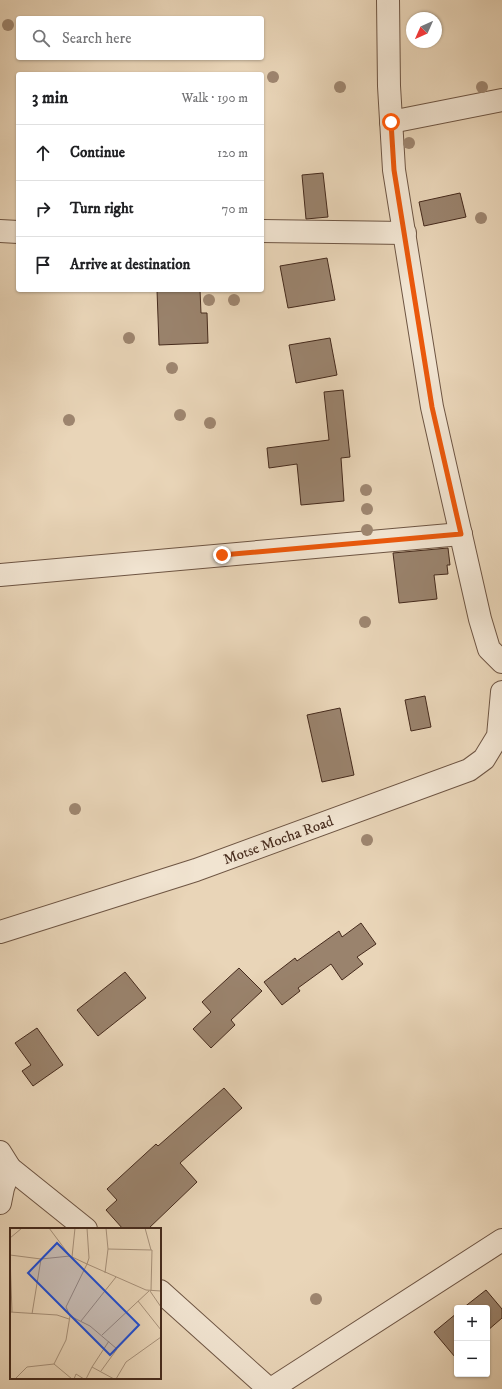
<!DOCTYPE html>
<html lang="en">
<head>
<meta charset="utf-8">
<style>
	body { margin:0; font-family:"IM FELL DW Pica",serif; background:#f2f2f2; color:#202124 }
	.controls { position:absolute; right:12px; bottom:12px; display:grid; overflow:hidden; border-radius:4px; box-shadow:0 1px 3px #0004 }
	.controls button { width:36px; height:36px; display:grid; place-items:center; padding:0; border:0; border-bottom:1px solid #e0e0e0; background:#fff; color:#202124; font:20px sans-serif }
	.compass { position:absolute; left:406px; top:12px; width:36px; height:36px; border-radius:50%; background:#fff; box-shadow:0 1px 3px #0004; rotate:225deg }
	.stop { position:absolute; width:12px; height:12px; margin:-9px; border:3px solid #ea580c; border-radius:50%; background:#fff }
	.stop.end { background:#ea580c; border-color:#fff; box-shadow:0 1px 4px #0008 }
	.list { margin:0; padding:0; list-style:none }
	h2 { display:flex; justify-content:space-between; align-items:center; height:52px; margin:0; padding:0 16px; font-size:17px }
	h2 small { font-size:13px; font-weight:400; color:#757577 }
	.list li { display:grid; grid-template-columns:26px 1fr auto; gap:12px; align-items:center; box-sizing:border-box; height:56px; padding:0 16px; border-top:1px solid #e0e0e0 }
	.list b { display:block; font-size:15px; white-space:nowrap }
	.list em { font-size:13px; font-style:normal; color:#757577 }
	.icon { flex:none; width:22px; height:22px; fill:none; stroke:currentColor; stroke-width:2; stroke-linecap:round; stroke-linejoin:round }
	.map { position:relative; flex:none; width:502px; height:1389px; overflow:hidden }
	.search { position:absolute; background:#fff; box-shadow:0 1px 3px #0004; left:16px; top:16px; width:248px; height:44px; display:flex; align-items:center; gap:10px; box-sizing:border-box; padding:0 14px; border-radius:4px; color:#757577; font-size:15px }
	.panel { position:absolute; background:#fff; box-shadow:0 1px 3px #0004; left:16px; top:72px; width:248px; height:220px; border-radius:4px }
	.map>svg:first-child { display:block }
	.building { fill:#9a836d; stroke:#452a1c }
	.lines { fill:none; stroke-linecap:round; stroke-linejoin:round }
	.street-casing { stroke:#6e5543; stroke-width:24 }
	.street { stroke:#f1e4d1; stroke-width:22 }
	.tree { fill:#9e8670 }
	.route { stroke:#ea580c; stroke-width:5 }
	.labels { text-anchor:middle; stroke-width:3; stroke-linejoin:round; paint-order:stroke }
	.street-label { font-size:15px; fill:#452a1c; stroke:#f1e4d1 }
	.inset-road { fill:none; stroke:#a7917a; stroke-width:1 }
	.view { fill:#1d4ed8; fill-opacity:0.15; stroke:#1d4ed8; stroke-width:2 }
	.inset-edge { fill:none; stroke:#452a1c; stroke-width:2 }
</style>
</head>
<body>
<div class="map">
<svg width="502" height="1389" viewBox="0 0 502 1389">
	<rect width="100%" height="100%" fill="#e9d5b8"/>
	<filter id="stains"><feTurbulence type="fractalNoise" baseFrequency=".005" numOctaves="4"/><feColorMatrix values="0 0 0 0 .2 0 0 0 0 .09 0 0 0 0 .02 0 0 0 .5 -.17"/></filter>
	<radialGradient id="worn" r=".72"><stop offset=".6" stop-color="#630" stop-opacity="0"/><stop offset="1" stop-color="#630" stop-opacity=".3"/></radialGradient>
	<path class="building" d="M 323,173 L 328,217 L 306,219 L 302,175 Z
		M 460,193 L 466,217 L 424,226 L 419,202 Z
		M 327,258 L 335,300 L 288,308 L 280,266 Z
		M 157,290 L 200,290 L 201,313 L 207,313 L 208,343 L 159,345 Z
		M 330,338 L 337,375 L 296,383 L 289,345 Z
		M 343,390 L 350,457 L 341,458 L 344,501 L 301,505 L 297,464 L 269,468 L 267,448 L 329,440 L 324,392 Z
		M 448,548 L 450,565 L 447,565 L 448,574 L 434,575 L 437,599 L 399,603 L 393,553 Z
		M 425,696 L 431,727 L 411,731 L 405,700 Z
		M 340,708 L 354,775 L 322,782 L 307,715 Z
		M 361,923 L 376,944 L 357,957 L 363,964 L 342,980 L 331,964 L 298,988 L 300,991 L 282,1005 L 264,982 L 295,958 L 297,961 L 339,931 L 342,937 Z
		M 239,968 L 262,991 L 231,1020 L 235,1025 L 211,1048 L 193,1029 L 211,1012 L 202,1002 Z
		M 125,972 L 146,998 L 98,1036 L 77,1010 Z
		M 37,1028 L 63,1065 L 33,1086 L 22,1071 L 31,1065 L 15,1043 Z
		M 224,1088 L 242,1108 L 180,1163 L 197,1182 L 148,1229 L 123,1229 L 106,1210 L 117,1200 L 107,1189 L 156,1144 L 158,1146 Z
		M 486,1290 L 502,1309 L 502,1318 L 487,1331 L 487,1308 L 463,1308 Z
		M 457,1313 L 457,1355 L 455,1357 L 434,1332 Z"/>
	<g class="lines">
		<g class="street-casing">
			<g id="street">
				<path d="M 388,0 L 389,86 L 394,170 L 432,407 L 480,619 L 489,649 L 502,662"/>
				<path d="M 391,122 L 502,100"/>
				<path d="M 0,231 L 18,232"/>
				<path d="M 262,231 L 405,233"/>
				<path d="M 0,575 L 461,534"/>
				<path id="s1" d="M 0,932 L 196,870 L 469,770 L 484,759 L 498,736 L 502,692"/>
				<path d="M 0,1152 L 10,1168 L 86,1229"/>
				<path d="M 0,1203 L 3,1188 L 10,1168"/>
				<path d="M 160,1291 L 269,1389"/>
				<path d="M 271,1389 L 502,1240"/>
			</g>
		</g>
		<use href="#street" class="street"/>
	</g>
	<g class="tree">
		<circle cx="8" cy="25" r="6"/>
		<circle cx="273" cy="77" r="6"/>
		<circle cx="340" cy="87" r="6"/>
		<circle cx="482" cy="87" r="6"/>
		<circle cx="409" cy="143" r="6"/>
		<circle cx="481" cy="218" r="6"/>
		<circle cx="209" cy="300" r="6"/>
		<circle cx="234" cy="300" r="6"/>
		<circle cx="129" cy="338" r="6"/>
		<circle cx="172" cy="368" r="6"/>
		<circle cx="180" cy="415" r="6"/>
		<circle cx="69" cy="420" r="6"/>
		<circle cx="210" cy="423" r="6"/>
		<circle cx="366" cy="490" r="6"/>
		<circle cx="367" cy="509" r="6"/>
		<circle cx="367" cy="530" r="6"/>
		<circle cx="365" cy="622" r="6"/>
		<circle cx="75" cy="809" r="6"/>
		<circle cx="367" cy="840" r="6"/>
		<circle cx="316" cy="1299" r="6"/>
	</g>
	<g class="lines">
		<path class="route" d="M 222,555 L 461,534 L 432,407 L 394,170 L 391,122"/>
	</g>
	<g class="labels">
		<g class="street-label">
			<text dy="5" stroke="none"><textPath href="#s1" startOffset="293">Motse Mocha Road</textPath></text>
		</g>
	</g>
	<g transform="translate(10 1228)">
		<rect width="151" height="151" fill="#e9d5b8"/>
		<path class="inset-road" d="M 39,0 L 60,28M 77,0 L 79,30 L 77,36 L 136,62 L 151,63M 135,0 L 141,22M 0,10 L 12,0M 98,21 L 142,22 L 141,63M 0,27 L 31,31 L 60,28 L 77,36 L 56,79 L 60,88 L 56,112 L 44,136 L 62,151M 0,27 L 2,84M 62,29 L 65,0M 95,45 L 98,21 L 96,0M 140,63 L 151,79M 128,73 L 151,102M 0,84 L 47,87 L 59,91M 22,86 L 31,31M 60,88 L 80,98 L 107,121 L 91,143M 71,93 L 106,49M 92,107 L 139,63M 99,113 L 82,139 L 104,151M 5,151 L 17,139 L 44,136M 64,151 L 66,146 L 74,151M 76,151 L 82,139M 106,151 L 116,134 L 151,109"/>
		<path class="view" d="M 47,15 L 129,97 L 100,127 L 18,45 Z"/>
		<rect width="151" height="151" class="inset-edge"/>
	</g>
	<rect width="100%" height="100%" filter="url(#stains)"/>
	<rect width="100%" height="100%" fill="url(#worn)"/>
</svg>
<div class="controls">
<button>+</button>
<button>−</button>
</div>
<svg class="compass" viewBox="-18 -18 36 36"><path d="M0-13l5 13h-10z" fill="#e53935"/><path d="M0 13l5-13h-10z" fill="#757577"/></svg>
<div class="stop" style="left:391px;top:122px"></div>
<div class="stop end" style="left:222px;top:555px"></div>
<div class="search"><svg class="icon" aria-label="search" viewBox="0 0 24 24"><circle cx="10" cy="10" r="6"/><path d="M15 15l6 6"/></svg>Search here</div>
<section class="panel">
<h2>3 min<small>Walk · 190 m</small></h2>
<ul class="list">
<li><svg class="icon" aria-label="ahead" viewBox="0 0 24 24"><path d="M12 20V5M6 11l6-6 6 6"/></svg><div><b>Continue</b></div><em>120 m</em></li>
<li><svg class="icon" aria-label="right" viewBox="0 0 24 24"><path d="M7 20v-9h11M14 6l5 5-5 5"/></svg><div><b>Turn right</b></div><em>70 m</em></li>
<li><svg class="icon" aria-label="arrive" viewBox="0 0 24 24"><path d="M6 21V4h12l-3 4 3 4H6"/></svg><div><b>Arrive at destination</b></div></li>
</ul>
</section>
</div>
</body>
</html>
